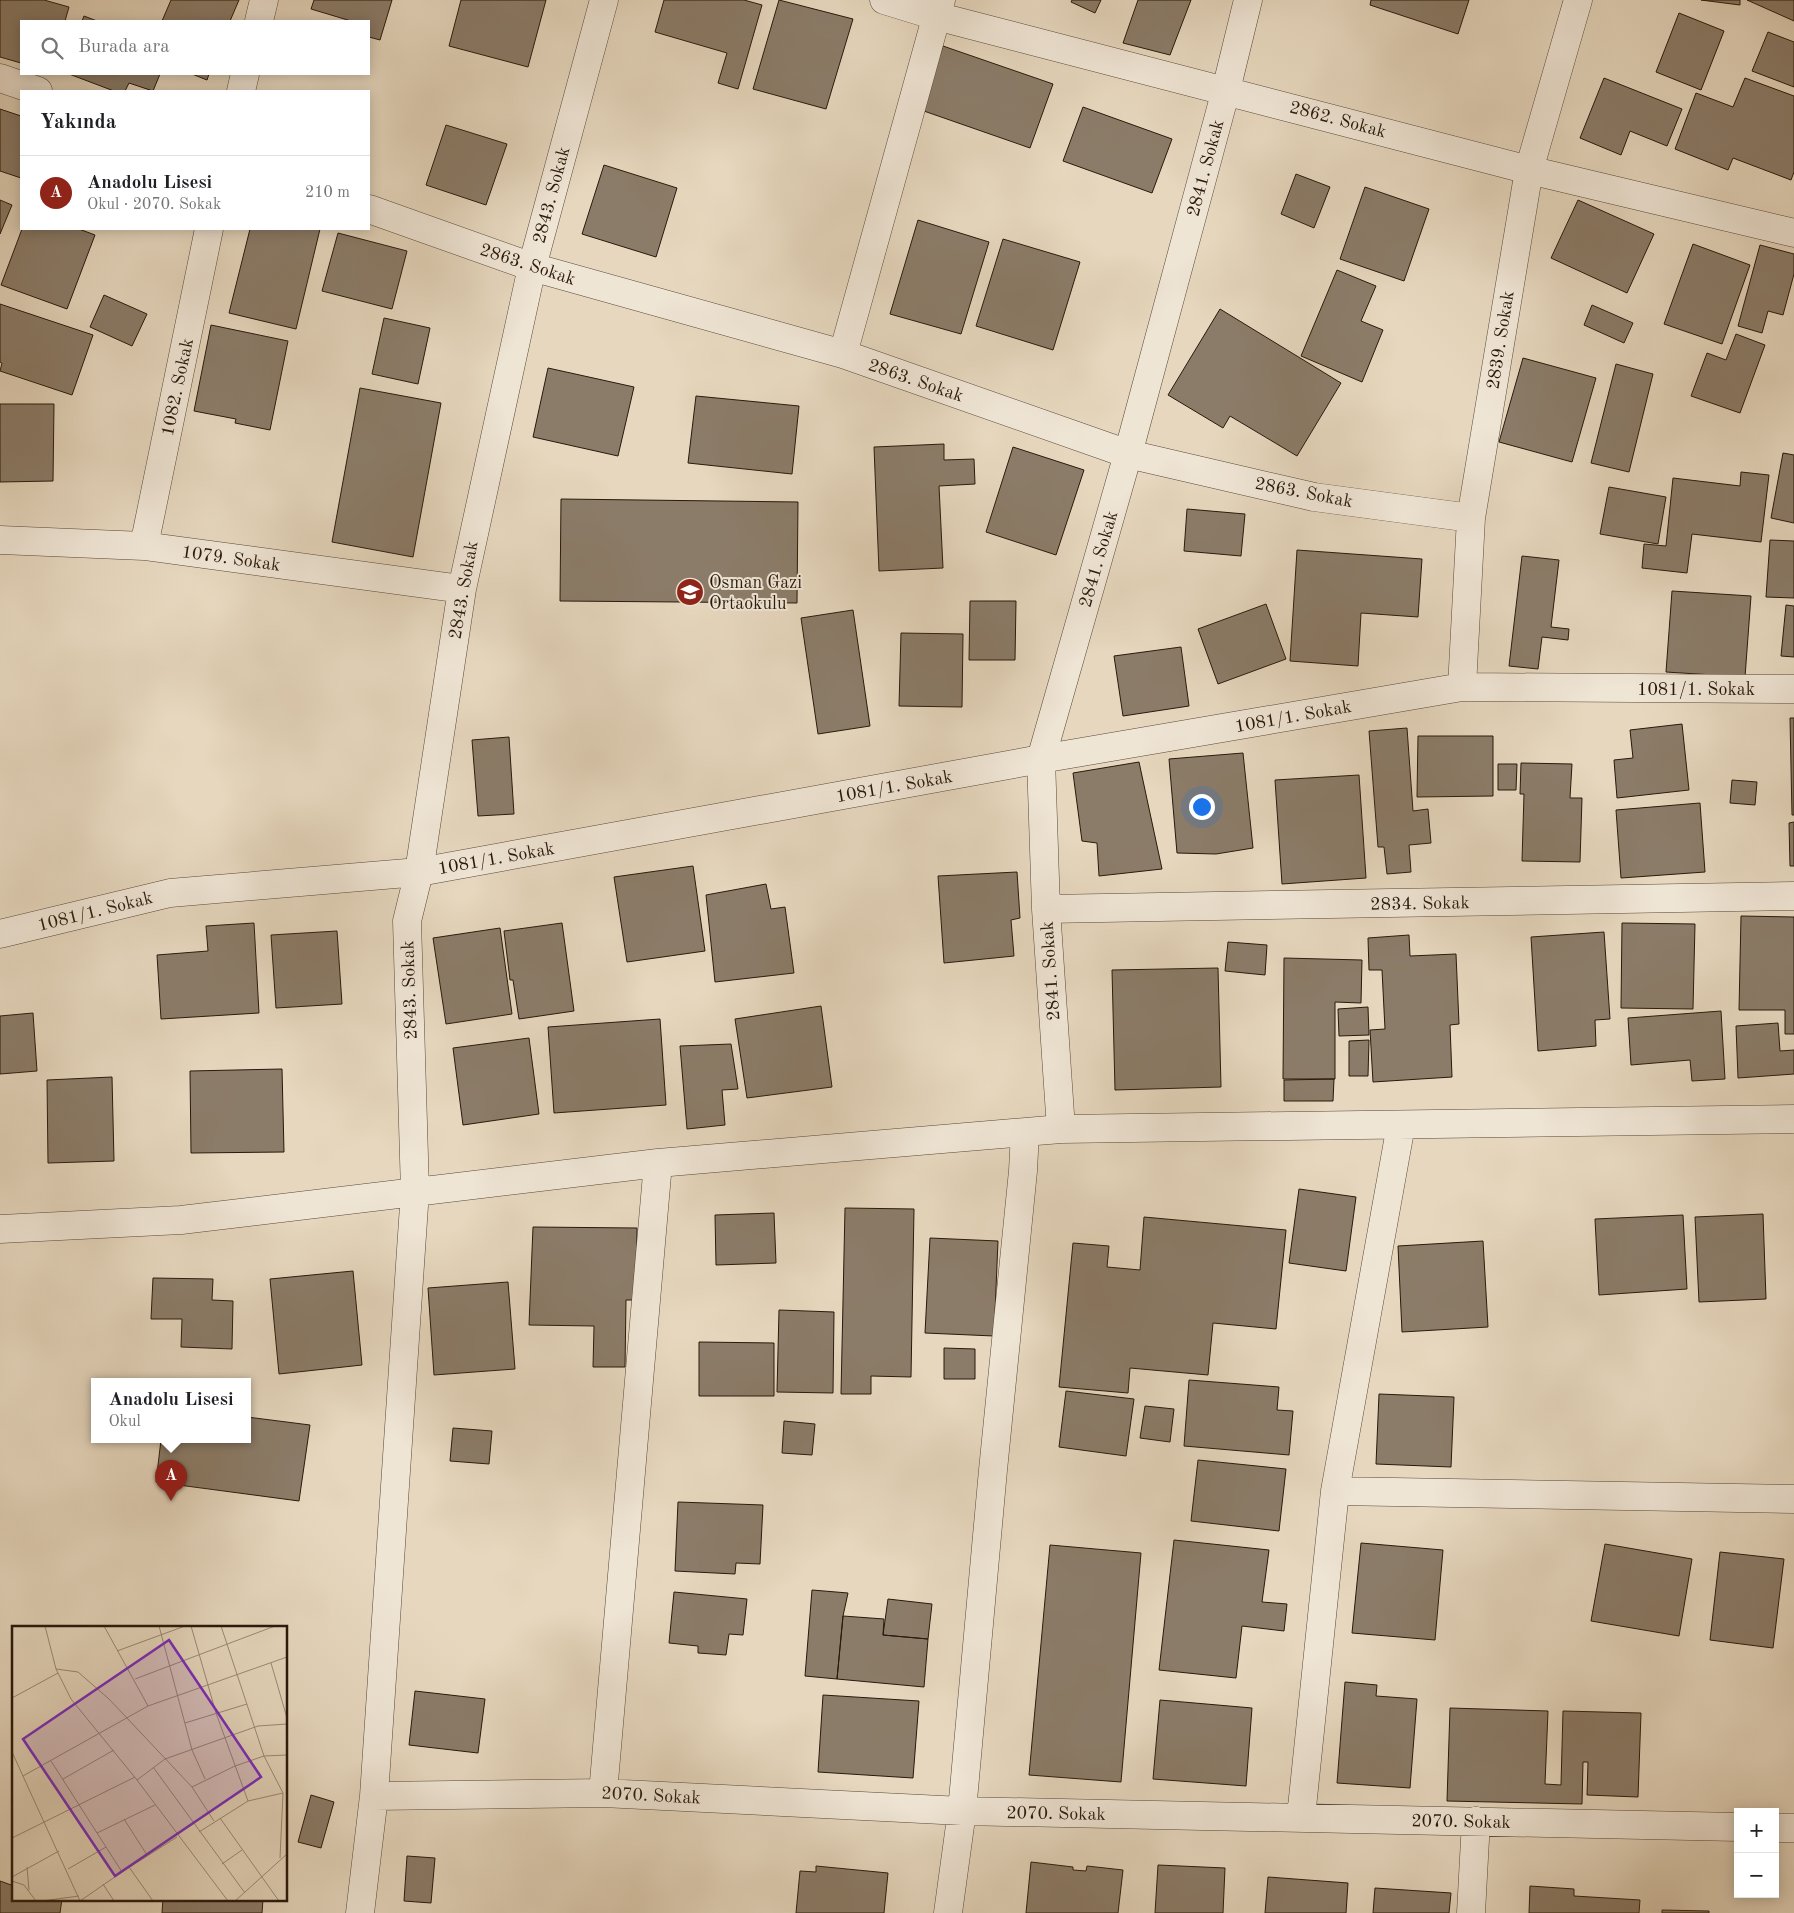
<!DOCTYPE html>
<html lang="tr">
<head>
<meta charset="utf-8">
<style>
	body { margin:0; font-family:"Old Standard TT",serif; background:#f2f2f2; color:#202124 }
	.controls { position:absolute; right:15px; bottom:15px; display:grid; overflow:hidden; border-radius:0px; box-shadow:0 2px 12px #0003 }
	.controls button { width:45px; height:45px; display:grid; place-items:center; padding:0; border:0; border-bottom:1px solid #e0e0e0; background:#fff; color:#202124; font:25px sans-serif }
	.you { position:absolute; left:1201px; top:806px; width:18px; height:18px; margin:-12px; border:4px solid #fff; border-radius:50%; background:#1a73e8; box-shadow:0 0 0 8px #1a73e833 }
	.badge { display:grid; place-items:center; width:32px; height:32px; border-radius:50%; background:#8f2418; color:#fff; font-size:16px; font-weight:700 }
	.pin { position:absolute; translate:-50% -41px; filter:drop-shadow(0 1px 2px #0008) }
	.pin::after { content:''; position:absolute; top:26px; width:18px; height:15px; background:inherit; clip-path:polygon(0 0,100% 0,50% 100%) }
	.popup { position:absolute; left:91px; top:1378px; width:160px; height:65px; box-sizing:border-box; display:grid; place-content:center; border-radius:0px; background:#fff; filter:drop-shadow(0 1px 4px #0005); font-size:16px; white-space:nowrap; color:#757577 }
	.popup b { font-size:19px; color:#202124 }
	.popup::after { content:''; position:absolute; left:50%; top:100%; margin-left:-10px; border:10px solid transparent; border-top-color:#fff }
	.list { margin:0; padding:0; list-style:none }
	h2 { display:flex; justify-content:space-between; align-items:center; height:65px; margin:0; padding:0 20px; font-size:21px }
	h2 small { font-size:16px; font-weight:400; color:#757577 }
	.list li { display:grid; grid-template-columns:32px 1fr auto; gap:15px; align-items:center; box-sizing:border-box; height:75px; padding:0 20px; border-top:1px solid #e0e0e0 }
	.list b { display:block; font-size:19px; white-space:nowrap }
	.list p { margin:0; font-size:16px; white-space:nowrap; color:#757577 }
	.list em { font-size:16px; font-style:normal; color:#757577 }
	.icon { flex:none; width:28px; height:28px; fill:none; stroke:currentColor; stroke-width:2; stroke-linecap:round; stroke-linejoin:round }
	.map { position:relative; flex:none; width:1794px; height:1913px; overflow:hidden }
	.search { position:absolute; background:#fff; box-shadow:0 2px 12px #0003; left:20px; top:20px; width:350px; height:55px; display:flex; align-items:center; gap:12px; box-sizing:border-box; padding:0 18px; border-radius:0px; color:#757577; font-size:19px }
	.panel { position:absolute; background:#fff; box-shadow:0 2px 12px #0003; left:20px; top:90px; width:350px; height:140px; border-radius:0px }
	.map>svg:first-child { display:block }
	.building { fill:#8b7c69; stroke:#29190c }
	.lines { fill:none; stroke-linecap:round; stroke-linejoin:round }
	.minor-casing { stroke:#584838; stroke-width:29 }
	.minor { stroke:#efe5d5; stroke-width:28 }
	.labels { text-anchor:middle; stroke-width:4; stroke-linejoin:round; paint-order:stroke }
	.street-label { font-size:18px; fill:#29190c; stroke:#efe5d5 }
	.poi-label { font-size:18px; fill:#29190c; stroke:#efe5d5; text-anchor:start }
	.inset-road { fill:none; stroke:#9a8b77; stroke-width:1 }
	.view { fill:#7b2cbf; fill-opacity:0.15; stroke:#7b2cbf; stroke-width:2.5 }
	.inset-edge { fill:none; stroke:#29190c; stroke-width:2.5 }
</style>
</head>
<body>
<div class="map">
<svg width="1794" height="1913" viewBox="0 0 1794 1913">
	<rect width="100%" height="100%" fill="#e6d7be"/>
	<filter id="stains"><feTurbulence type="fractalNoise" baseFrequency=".004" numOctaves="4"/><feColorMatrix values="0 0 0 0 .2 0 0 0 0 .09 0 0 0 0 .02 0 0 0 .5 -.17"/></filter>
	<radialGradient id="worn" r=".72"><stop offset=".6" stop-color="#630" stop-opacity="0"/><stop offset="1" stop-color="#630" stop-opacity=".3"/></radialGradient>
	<path class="building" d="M 0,0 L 44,0 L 69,7 L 65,21 L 21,21 L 21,63 L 0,57 Z
		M 171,0 L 239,0 L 230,21 L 162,21 Z
		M 314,0 L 392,0 L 380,40 L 369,37 L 369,21 L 351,21 L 311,9 Z
		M 461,0 L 546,0 L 528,67 L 449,46 Z
		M 664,0 L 744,0 L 762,5 L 738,89 L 718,83 L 727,53 L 655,32 Z
		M 779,0 L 853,19 L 826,109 L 753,89 Z
		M 1072,0 L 1101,0 L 1095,13 L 1071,2 Z
		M 1138,0 L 1191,0 L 1170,55 L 1123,43 Z
		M 1371,0 L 1469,0 L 1458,34 L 1370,5 Z
		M 1701,0 L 1740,0 L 1740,5 Z
		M 1747,0 L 1794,0 L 1794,21 Z
		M 1679,13 L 1724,31 L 1701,90 L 1656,72 Z
		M 84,16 L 97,21 L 82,21 Z
		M 1768,32 L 1794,42 L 1794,87 L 1752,71 Z
		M 943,46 L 1053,84 L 1030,148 L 921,110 Z
		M 69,74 L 160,74 L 153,91 L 129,83 L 125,91 L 114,91 Z
		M 192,74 L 209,74 L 207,80 Z
		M 1604,78 L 1682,109 L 1667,146 L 1630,131 L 1621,155 L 1580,138 Z
		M 1745,78 L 1794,96 L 1794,172 L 1791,180 L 1733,158 L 1728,170 L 1675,149 L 1696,93 L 1733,107 Z
		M 1083,107 L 1172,139 L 1152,193 L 1063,161 Z
		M 0,109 L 21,116 L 21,178 L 0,171 Z
		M 446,125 L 507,144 L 486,205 L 426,185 Z
		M 604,165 L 677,188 L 656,257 L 582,234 Z
		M 1296,174 L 1330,187 L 1314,228 L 1281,214 Z
		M 1365,187 L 1429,209 L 1404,281 L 1340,259 Z
		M 0,200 L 12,205 L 0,234 Z
		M 1578,200 L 1654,234 L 1627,293 L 1551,258 Z
		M 918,220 L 989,242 L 961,334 L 890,314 Z
		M 22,229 L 79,229 L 95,235 L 67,309 L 1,285 Z
		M 250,229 L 320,229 L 296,329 L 229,313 Z
		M 338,233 L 407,251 L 392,309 L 322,291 Z
		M 1003,239 L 1080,262 L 1053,350 L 976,326 Z
		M 1693,244 L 1750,265 L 1722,344 L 1664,324 Z
		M 1760,245 L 1794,254 L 1794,274 L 1783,315 L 1768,311 L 1762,333 L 1738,326 Z
		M 1337,270 L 1376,286 L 1361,321 L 1383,330 L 1362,382 L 1301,356 Z
		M 104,295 L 147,314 L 132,346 L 90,327 Z
		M 0,304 L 93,335 L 72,395 L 0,371 L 2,363 L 0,362 Z
		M 1592,305 L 1633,323 L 1624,343 L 1584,325 Z
		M 1220,309 L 1341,383 L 1297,456 L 1230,416 L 1223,428 L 1168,395 Z
		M 384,318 L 430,328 L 418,384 L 372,374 Z
		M 211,325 L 288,341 L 270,430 L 235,423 L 236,419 L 194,411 Z
		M 1736,334 L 1765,345 L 1740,413 L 1691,396 L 1707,353 L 1726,360 Z
		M 1523,358 L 1596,378 L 1572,462 L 1499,442 Z
		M 1616,364 L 1653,374 L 1629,472 L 1591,463 Z
		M 548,368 L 634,387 L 618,456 L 533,437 Z
		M 360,388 L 441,403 L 413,557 L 332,542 Z
		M 696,396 L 799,406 L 792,474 L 688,463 Z
		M 0,404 L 54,404 L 53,481 L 0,482 Z
		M 944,444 L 944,460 L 974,459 L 975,484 L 939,486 L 943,568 L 879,571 L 874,447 Z
		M 1013,447 L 1084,470 L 1056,555 L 986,532 Z
		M 1783,453 L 1794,455 L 1794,523 L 1771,518 Z
		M 1741,472 L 1769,475 L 1761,542 L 1692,534 L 1687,573 L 1642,568 L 1644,544 L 1666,546 L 1673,478 L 1740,486 Z
		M 1609,487 L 1666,497 L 1658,544 L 1600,534 Z
		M 561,499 L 798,502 L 797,603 L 560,601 Z
		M 1187,509 L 1245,514 L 1241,556 L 1184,551 Z
		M 1770,540 L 1794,541 L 1794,598 L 1766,597 Z
		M 1297,550 L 1422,559 L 1418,617 L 1361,613 L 1358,666 L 1290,661 Z
		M 1522,556 L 1559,560 L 1551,627 L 1569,629 L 1568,640 L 1542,637 L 1538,669 L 1509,666 Z
		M 1672,591 L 1751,596 L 1745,677 L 1666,672 Z
		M 970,601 L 1016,601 L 1015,660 L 969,660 Z
		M 1266,604 L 1286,659 L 1218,684 L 1198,629 Z
		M 1786,605 L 1794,606 L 1794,657 L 1781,656 Z
		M 853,610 L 870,726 L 818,734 L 801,618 Z
		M 901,633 L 963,634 L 962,707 L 899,706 Z
		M 1181,647 L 1189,706 L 1123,716 L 1114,656 Z
		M 1790,718 L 1794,718 L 1794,815 L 1792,815 Z
		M 1682,724 L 1689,790 L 1617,798 L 1614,760 L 1633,758 L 1630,730 Z
		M 1407,728 L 1413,811 L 1428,809 L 1431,843 L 1409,845 L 1411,872 L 1387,874 L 1384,847 L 1378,847 L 1369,731 Z
		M 1418,736 L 1493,736 L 1493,796 L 1417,797 Z
		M 509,737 L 514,814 L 478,816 L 472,740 Z
		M 1243,753 L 1253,848 L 1216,854 L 1177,853 L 1169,759 Z
		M 1139,762 L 1162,869 L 1099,876 L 1097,843 L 1082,841 L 1073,773 Z
		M 1521,763 L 1572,764 L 1570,798 L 1582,798 L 1580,862 L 1522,861 L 1524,794 L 1520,794 Z
		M 1498,764 L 1517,764 L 1516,790 L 1498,790 Z
		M 1359,775 L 1366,878 L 1282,884 L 1275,780 Z
		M 1732,780 L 1757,782 L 1755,805 L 1730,803 Z
		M 1700,803 L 1705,872 L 1621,878 L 1616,810 Z
		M 1794,822 L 1794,866 L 1790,866 L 1789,823 Z
		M 693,866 L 705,951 L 627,962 L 614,877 Z
		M 1017,872 L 1020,918 L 1011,920 L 1014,956 L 944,963 L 938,876 Z
		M 766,884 L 771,909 L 785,907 L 794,973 L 715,982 L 706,895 Z
		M 1741,916 L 1794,917 L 1794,1034 L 1785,1034 L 1785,1010 L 1739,1010 Z
		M 254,923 L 259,1013 L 161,1019 L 157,955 L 208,951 L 206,926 Z
		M 562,923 L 574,1011 L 519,1019 L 513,980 L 510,980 L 504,931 Z
		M 1622,923 L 1695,924 L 1693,1009 L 1621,1008 Z
		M 500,928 L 512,1014 L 446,1024 L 433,938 Z
		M 337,931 L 342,1004 L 276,1008 L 271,935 Z
		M 1604,932 L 1610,1019 L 1595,1020 L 1596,1046 L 1538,1051 L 1531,937 Z
		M 1409,935 L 1410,956 L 1456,954 L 1459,1024 L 1450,1025 L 1452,1077 L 1373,1082 L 1370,1030 L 1385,1029 L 1382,970 L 1369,970 L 1368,938 Z
		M 1228,942 L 1267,945 L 1265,975 L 1225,971 Z
		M 1284,958 L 1362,960 L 1361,1003 L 1335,1002 L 1335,1079 L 1283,1079 Z
		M 1218,968 L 1221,1087 L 1115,1090 L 1112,970 Z
		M 821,1006 L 832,1087 L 747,1098 L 735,1019 Z
		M 1368,1007 L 1369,1035 L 1339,1036 L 1338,1009 Z
		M 1721,1011 L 1725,1079 L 1692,1081 L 1690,1060 L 1631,1065 L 1628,1018 Z
		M 33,1013 L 37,1071 L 0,1074 L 0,1016 Z
		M 660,1019 L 666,1105 L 554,1113 L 548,1027 Z
		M 1778,1023 L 1780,1051 L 1794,1050 L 1794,1074 L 1738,1078 L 1736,1026 Z
		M 529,1038 L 539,1114 L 463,1125 L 453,1048 Z
		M 1369,1040 L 1368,1076 L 1349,1076 L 1349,1041 Z
		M 731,1044 L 738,1089 L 722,1090 L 725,1125 L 687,1129 L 680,1046 Z
		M 282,1069 L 284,1152 L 191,1153 L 190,1071 Z
		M 112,1077 L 114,1161 L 48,1163 L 47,1080 Z
		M 1334,1079 L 1333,1101 L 1284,1101 L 1284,1080 Z
		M 1299,1189 L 1356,1197 L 1346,1271 L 1289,1263 Z
		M 845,1208 L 914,1209 L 911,1377 L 871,1376 L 871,1394 L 841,1394 Z
		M 774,1213 L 776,1263 L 716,1265 L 715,1215 Z
		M 1763,1214 L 1766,1299 L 1699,1302 L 1695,1217 Z
		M 1683,1215 L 1687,1289 L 1599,1295 L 1595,1219 Z
		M 1144,1217 L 1286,1230 L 1276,1329 L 1213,1323 L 1208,1375 L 1130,1368 L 1128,1393 L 1059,1387 L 1073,1243 L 1109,1246 L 1107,1267 L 1140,1270 Z
		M 533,1227 L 637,1228 L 636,1300 L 626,1300 L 625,1367 L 593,1367 L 594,1326 L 529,1325 Z
		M 930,1238 L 998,1241 L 994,1336 L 925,1333 Z
		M 1483,1241 L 1488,1327 L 1402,1332 L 1398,1246 Z
		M 353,1271 L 362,1365 L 279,1374 L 270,1279 Z
		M 153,1278 L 213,1279 L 212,1300 L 233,1301 L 232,1349 L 181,1347 L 182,1319 L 151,1319 Z
		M 508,1282 L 515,1369 L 434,1375 L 428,1288 Z
		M 779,1310 L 834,1312 L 833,1393 L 777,1392 Z
		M 699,1342 L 774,1343 L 774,1396 L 699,1396 Z
		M 944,1348 L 975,1349 L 975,1379 L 944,1379 Z
		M 1189,1380 L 1279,1387 L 1277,1410 L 1293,1411 L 1289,1455 L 1184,1446 Z
		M 1066,1391 L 1134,1399 L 1126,1456 L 1059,1447 Z
		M 1379,1394 L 1454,1397 L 1451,1467 L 1376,1464 Z
		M 1145,1406 L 1174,1409 L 1170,1442 L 1140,1438 Z
		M 247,1417 L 310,1425 L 299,1501 L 156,1482 L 161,1440 L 247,1440 Z
		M 784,1421 L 815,1424 L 812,1455 L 782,1453 Z
		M 453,1428 L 492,1431 L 489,1464 L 450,1461 Z
		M 1198,1460 L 1286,1469 L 1279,1531 L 1191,1521 Z
		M 678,1502 L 763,1505 L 760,1564 L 736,1563 L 735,1574 L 675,1571 Z
		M 1174,1540 L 1269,1550 L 1262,1602 L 1287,1604 L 1284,1631 L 1242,1626 L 1236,1678 L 1159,1670 Z
		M 1361,1543 L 1443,1550 L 1435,1640 L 1352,1633 Z
		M 1605,1544 L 1692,1559 L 1679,1636 L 1591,1621 Z
		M 1050,1545 L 1141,1553 L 1121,1782 L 1029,1775 Z
		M 1720,1552 L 1784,1559 L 1773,1648 L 1710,1640 Z
		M 812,1590 L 848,1593 L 843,1616 L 837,1679 L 805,1676 Z
		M 674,1592 L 747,1599 L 743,1635 L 729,1634 L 726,1655 L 698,1653 L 698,1646 L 669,1643 Z
		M 888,1599 L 932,1604 L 928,1639 L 883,1635 Z
		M 843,1616 L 884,1619 L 883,1635 L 928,1639 L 924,1687 L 837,1679 Z
		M 1345,1682 L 1377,1685 L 1376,1696 L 1417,1699 L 1410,1788 L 1337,1783 Z
		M 415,1691 L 485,1699 L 478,1753 L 409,1745 Z
		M 823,1695 L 919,1701 L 913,1778 L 818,1772 Z
		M 1160,1700 L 1252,1708 L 1246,1786 L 1153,1779 Z
		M 1450,1708 L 1548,1711 L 1545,1784 L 1561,1785 L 1563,1711 L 1641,1713 L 1638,1797 L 1587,1795 L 1588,1762 L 1583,1762 L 1582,1804 L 1447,1801 Z
		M 311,1795 L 334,1802 L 321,1848 L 298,1842 Z
		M 407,1856 L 435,1858 L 431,1903 L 404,1901 Z
		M 1031,1862 L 1073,1867 L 1073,1870 L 1086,1871 L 1087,1866 L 1123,1870 L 1118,1913 L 1026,1913 Z
		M 1158,1865 L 1225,1868 L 1223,1913 L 1155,1913 Z
		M 816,1866 L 888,1873 L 884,1913 L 796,1913 L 800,1871 L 816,1872 Z
		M 1268,1877 L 1348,1883 L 1346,1913 L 1265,1913 Z
		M 0,1881 L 14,1886 L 14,1899 L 62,1899 L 60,1913 L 0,1913 Z
		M 1530,1886 L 1574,1889 L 1574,1896 L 1640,1900 L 1639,1913 L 1529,1913 Z
		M 1375,1888 L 1451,1893 L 1449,1913 L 1373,1913 Z
		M 163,1899 L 263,1899 L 262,1913 L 162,1913 Z
		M 1662,1910 L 1709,1911 L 1709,1913 L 1662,1913 Z"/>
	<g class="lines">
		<g class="minor-casing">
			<path id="minor" d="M 884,0 L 936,16 L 1529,170 L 1794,233
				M 259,21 L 264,0
				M 0,78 L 38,91
				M 241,91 L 245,74
				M 369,209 L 532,267 L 843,354 L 1128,454 L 1314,497 L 1471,518
				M 843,354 L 941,0
				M 0,540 L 144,546 L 462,589
				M 144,546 L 209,229
				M 1462,687 L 1471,518 L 1529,170 L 1578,0
				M 1046,909 L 1794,896
				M 0,934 L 170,893 L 419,872 L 1041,759 L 1462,687 L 1794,689
				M 1061,1129 L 1046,909 L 1041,759 L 1128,454 L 1226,90 L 1248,0
				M 0,1229 L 181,1220 L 658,1163 L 1061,1129 L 1794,1119
				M 1335,1491 L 1794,1499
				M 603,1793 L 658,1163
				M 374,1796 L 603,1793 L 962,1811 L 1738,1827
				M 1301,1817 L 1335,1491 L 1401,1125
				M 1775,1828 L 1794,1828
				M 360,1913 L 374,1796 L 415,1191 L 407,921 L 419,872 L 462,589 L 532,267 L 604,0
				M 948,1913 L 962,1811 L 993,1470 L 1023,1171 L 1025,1132
				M 1471,1913 L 1476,1821"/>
		</g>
		<use href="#minor" class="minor"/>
	</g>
	<defs>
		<g id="school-disc" transform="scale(1.4375)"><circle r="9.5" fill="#8f2418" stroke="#efe5d5"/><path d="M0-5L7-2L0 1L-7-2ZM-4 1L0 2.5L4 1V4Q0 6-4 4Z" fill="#fff"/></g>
	</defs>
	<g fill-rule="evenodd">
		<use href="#school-disc" x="690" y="592"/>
	</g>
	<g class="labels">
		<g class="street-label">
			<text transform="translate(1338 119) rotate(15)" y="6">2862. Sokak</text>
			<text transform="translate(1205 168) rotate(-75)" y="6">2841. Sokak</text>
			<text transform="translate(551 195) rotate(-75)" y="6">2843. Sokak</text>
			<text transform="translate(528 264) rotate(18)" y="6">2863. Sokak</text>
			<text transform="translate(1500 340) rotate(-81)" y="6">2839. Sokak</text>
			<text transform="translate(916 380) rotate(19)" y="6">2863. Sokak</text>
			<text transform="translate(177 387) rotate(-78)" y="6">1082. Sokak</text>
			<text transform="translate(1304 492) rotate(11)" y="6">2863. Sokak</text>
			<text transform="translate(231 558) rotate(8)" y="6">1079. Sokak</text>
			<text transform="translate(1098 559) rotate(-74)" y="6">2841. Sokak</text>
			<text transform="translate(463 590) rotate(-80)" y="6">2843. Sokak</text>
			<text x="1696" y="695">1081/1. Sokak</text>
			<text transform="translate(1293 716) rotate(-10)" y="6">1081/1. Sokak</text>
			<text transform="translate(894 786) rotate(-10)" y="6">1081/1. Sokak</text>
			<text transform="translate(496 858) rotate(-10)" y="6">1081/1. Sokak</text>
			<text transform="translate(1420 903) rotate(-1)" y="6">2834. Sokak</text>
			<text transform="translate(95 911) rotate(-14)" y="6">1081/1. Sokak</text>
			<text transform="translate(1050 971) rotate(-94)" y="6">2841. Sokak</text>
			<text transform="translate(409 990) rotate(-92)" y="6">2843. Sokak</text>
			<text transform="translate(651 1795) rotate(3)" y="6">2070. Sokak</text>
			<text transform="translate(1056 1813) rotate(1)" y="6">2070. Sokak</text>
			<text transform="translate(1461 1821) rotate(1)" y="6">2070. Sokak</text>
		</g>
		<g class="poi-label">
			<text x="709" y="588">Osman Gazi<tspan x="709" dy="21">Ortaokulu</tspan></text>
		</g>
	</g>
	<g transform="translate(12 1626)">
		<rect width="275" height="275" fill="#e6d7be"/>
		<path class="inset-road" d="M 33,0 L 44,43 L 59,73 L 125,154 L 216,275M 92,0 L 136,80M 147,0 L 180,124 L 193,153M 179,0 L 204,87 L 236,175M 209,0 L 252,130 L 271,167 L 268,232M 105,25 L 173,0M 259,37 L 275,92M 44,43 L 66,46 L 97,73 L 180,161 L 202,195M 123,53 L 263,0M 0,72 L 46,47M 173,97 L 235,78M 0,126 L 68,275M 39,135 L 110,246 L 165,211M 141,141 L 233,267M 11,150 L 136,80 L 275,31M 51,153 L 102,124M 125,154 L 153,133 L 246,100 L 275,98M 180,161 L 223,140 L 252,130 L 275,129M 208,192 L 267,275M 112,193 L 135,229M 187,206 L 236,175 L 271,167M 85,207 L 143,179M 0,212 L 123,151M 210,238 L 230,224M 15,241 L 17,264M 117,241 L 141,275M 56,243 L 94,221M 0,251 L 47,225M 0,255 L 12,259 L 24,275M 91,258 L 102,275M 30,275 L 67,270M 68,275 L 110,246M 223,275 L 275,228"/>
		<path class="view" d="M 157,14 L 249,151 L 103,250 L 11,113 Z"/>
		<rect width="275" height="275" class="inset-edge"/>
	</g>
	<rect width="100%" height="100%" filter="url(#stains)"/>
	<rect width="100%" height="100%" fill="url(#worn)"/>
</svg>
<div class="controls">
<button>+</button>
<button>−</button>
</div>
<div class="you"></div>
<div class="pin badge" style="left:171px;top:1501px">A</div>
<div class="popup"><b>Anadolu Lisesi</b>Okul</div>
<div class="search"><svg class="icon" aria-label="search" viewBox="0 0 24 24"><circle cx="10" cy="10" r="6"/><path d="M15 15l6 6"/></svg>Burada ara</div>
<section class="panel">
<h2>Yakında<small></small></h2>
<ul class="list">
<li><span class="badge">A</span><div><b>Anadolu Lisesi</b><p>Okul · 2070. Sokak</p></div><em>210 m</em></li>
</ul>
</section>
</div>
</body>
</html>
